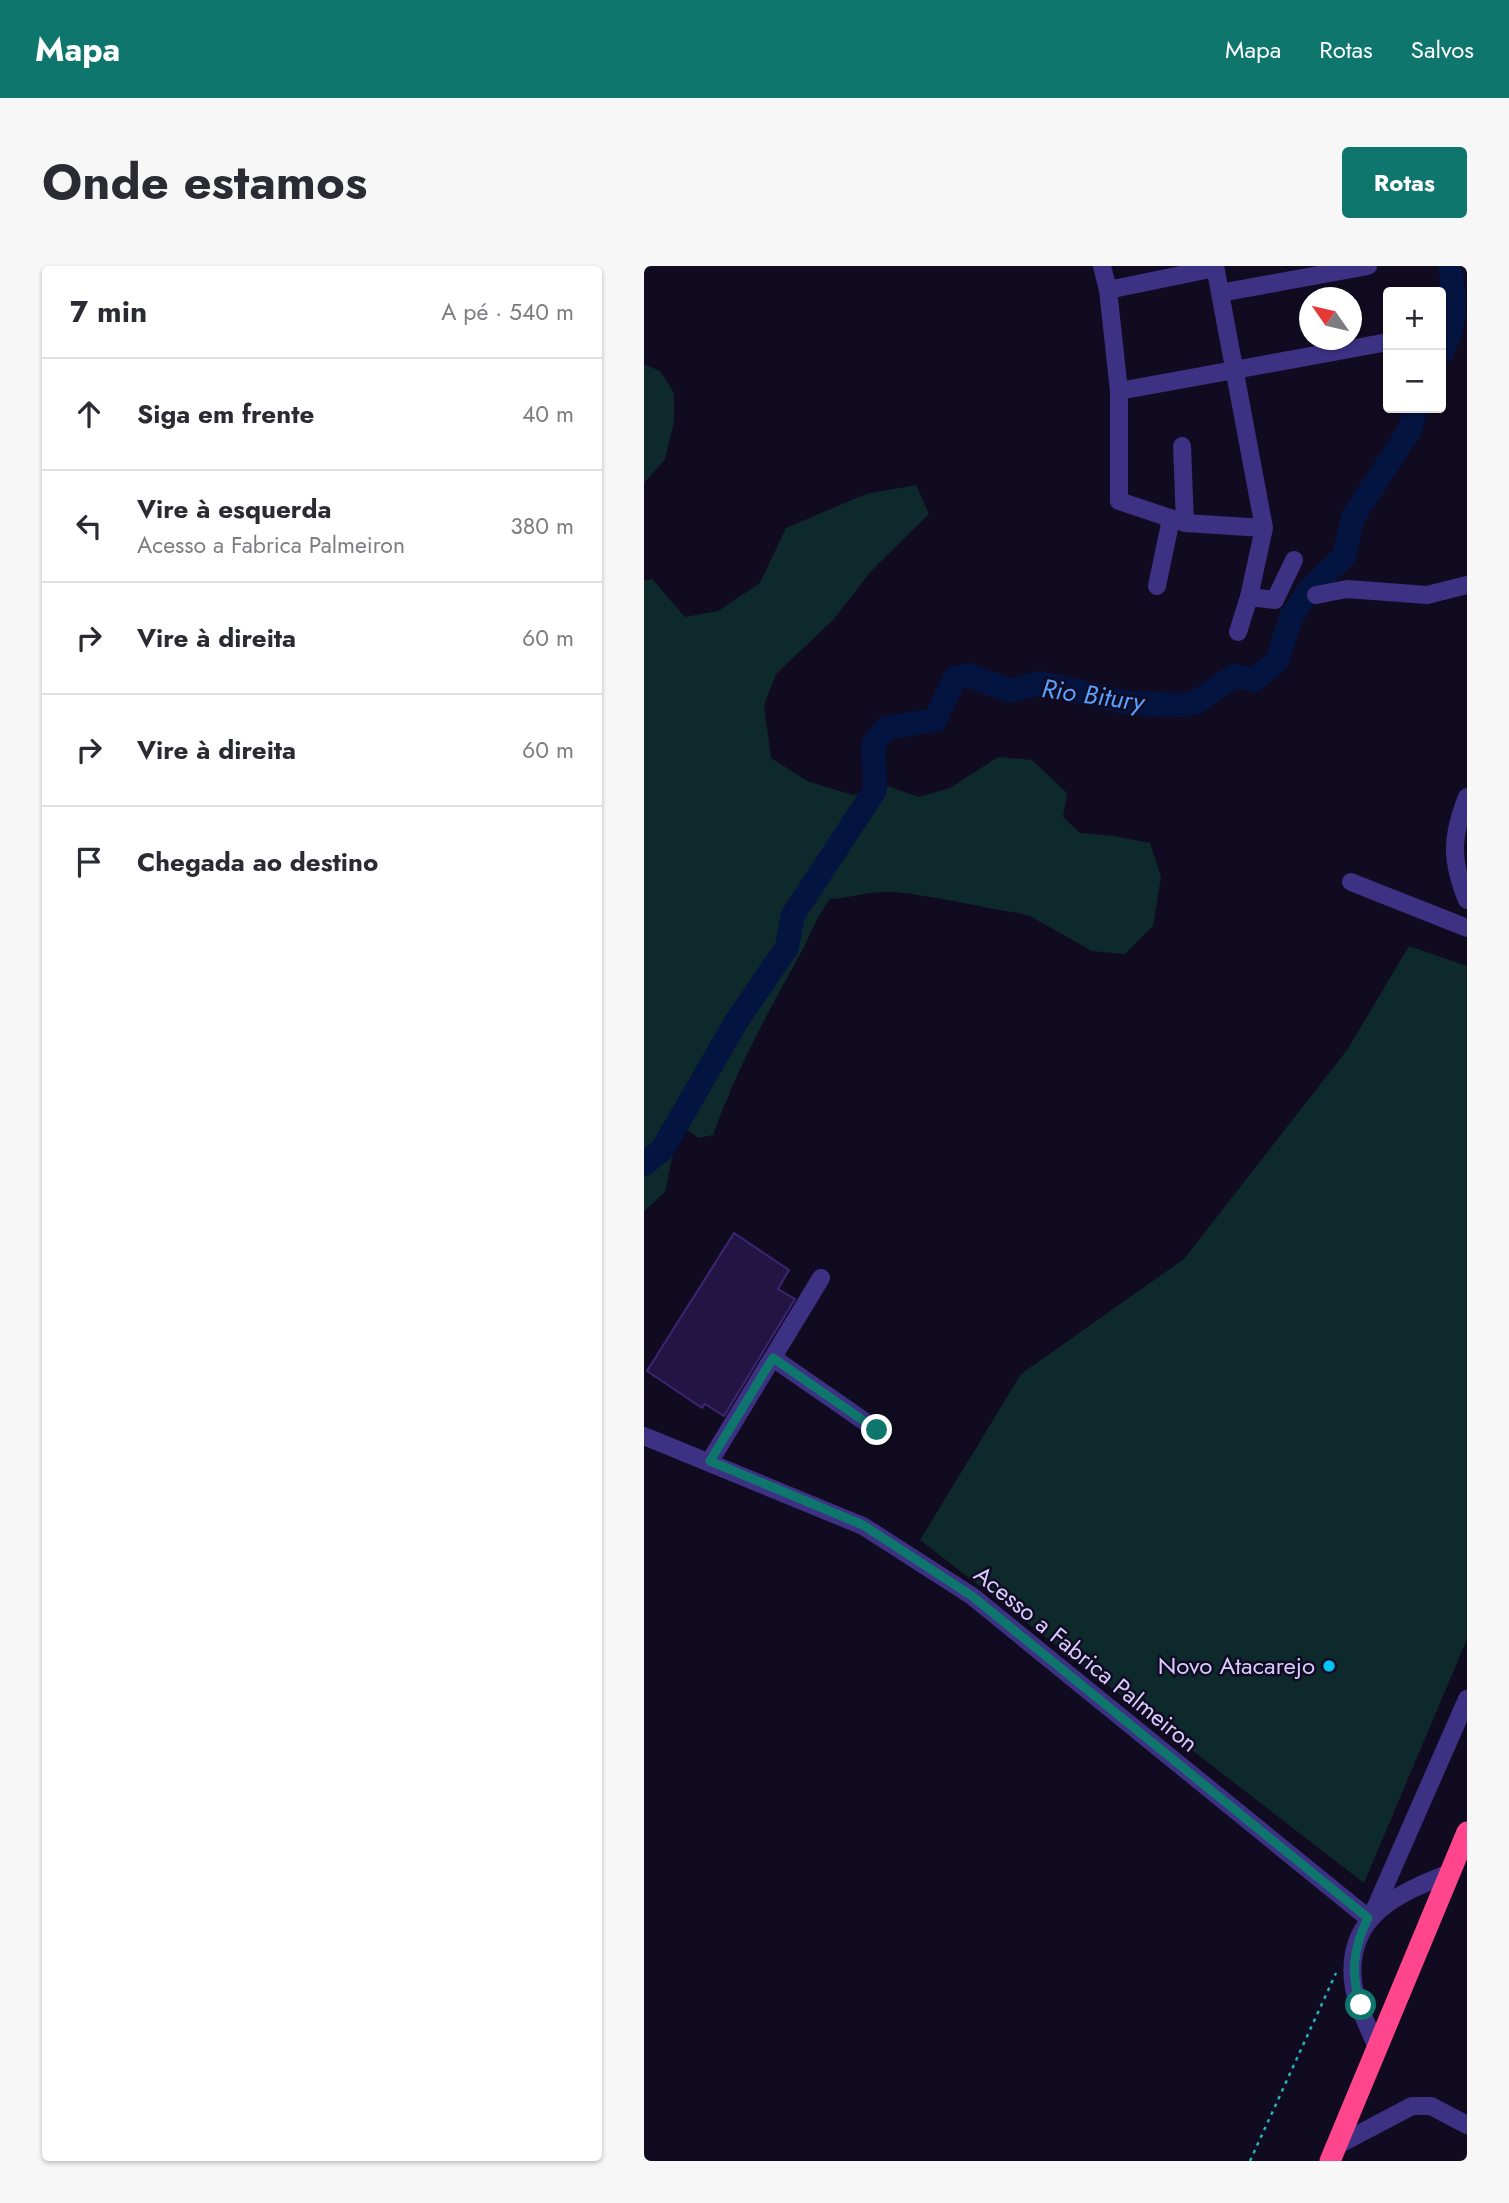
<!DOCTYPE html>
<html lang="pt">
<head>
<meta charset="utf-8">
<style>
	body { margin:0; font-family:Jost,sans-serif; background:#f7f7f7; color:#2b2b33 }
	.controls { position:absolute; right:21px; top:21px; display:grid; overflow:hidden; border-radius:7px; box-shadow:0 2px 5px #0004 }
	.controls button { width:63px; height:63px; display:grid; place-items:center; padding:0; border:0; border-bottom:2px solid #e1e1e2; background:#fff; color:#2b2b33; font:35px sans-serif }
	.compass { position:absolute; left:655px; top:21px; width:63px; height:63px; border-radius:50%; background:#fff; box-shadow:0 2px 5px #0004; rotate:304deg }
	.stop { position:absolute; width:21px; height:21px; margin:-16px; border:5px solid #0f766e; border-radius:50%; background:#fff }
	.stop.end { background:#0f766e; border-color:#fff; box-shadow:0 2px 7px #0008 }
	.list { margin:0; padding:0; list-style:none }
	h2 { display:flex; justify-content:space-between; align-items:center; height:91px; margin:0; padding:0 28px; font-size:30px }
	h2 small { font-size:23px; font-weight:400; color:#7c7c81 }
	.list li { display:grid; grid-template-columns:46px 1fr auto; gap:21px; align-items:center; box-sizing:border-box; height:112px; padding:0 28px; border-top:2px solid #e1e1e2 }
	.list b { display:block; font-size:26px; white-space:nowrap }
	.list p { margin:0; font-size:23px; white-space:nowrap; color:#7c7c81 }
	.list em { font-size:23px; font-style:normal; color:#7c7c81 }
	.icon { flex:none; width:38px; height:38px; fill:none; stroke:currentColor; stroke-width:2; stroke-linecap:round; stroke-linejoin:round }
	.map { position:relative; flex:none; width:823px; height:1895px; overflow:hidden; border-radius:7px }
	header { display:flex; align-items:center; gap:42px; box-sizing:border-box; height:98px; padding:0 35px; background:#0f766e; color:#fff }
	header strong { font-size:33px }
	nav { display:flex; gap:38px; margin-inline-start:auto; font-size:24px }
	.intro { display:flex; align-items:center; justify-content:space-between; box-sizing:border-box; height:168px; padding:0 42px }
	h1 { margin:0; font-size:49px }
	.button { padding:18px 32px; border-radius:7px; background:#0f766e; color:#fff; font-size:24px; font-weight:700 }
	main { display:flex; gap:42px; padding:0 42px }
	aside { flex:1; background:#fff; border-radius:7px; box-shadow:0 2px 5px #0004 }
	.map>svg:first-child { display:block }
	.green { fill:#0d292b }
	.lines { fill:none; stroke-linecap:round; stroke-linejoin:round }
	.river { stroke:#041440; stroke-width:24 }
	.building { fill:#231543; stroke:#3c2572; stroke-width:2 }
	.path { stroke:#22b5bc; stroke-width:2.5; stroke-dasharray:3.5 5; stroke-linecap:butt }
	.minor { stroke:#3d3184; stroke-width:18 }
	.highway { stroke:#ff458b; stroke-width:21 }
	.route { stroke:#0f766e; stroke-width:9 }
	.poi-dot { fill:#00c3f5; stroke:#110b21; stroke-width:2.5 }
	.labels { text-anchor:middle; stroke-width:5; stroke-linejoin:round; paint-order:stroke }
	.street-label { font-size:24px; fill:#d6caff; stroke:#110b21 }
	.poi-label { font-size:24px; fill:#d6caff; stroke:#110b21; text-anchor:end }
	.water-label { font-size:26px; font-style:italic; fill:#58a0ff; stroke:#110b21 }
</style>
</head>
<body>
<header>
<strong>Mapa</strong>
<nav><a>Mapa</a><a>Rotas</a><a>Salvos</a></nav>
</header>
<div class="intro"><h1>Onde estamos</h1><a class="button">Rotas</a></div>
<main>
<aside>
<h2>7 min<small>A pé · 540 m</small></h2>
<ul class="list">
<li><svg class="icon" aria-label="ahead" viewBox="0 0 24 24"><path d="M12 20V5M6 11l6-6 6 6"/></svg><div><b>Siga em frente</b></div><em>40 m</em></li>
<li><svg class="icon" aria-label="left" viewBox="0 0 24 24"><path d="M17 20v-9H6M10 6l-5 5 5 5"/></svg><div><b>Vire à esquerda</b><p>Acesso a Fabrica Palmeiron</p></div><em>380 m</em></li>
<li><svg class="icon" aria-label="right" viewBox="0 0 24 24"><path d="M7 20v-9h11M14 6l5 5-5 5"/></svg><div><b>Vire à direita</b></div><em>60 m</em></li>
<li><svg class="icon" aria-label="right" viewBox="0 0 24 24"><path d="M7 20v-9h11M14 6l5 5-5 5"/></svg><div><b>Vire à direita</b></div><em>60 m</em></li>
<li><svg class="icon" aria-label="arrive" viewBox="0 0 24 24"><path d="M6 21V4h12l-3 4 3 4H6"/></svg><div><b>Chegada ao destino</b></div></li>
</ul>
</aside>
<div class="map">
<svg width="823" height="1895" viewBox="0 0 823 1895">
	<rect width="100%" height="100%" fill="#110b21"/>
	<path class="green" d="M 0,98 L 16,105 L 30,127 L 30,156 L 21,193 L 0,217 Z
		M 272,219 L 285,248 L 228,304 L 189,354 L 132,408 L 120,439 L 127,492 L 163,515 L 209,529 L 244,520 L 275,531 L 306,522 L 354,491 L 388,494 L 423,527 L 419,551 L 436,567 L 470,570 L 506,577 L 517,611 L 509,660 L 481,688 L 448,685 L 386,650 L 374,647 C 333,641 292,630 251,626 C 228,624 209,632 186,633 C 171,653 165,673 153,694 C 121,751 91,808 69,869 L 54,872 L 32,855 L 16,860 L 30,882 L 21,926 L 0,945 L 0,315 L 8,313 L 41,351 L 74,345 L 116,317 L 142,262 L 222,228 Z
		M 765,680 L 823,700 L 823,1373 L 720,1617 L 276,1274 L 377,1108 L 540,993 L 703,784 Z"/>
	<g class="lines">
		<path class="river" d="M 797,87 C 813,57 811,34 806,0
			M 0,898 L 18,884 L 92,756 L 143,681 L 149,649 L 231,524 L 229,478 L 242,462 L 291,454 L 311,412 L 325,409 L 366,425 L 396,417 L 485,437 L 538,439 L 554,435 L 590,410 L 610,414 L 633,395 L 647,351 L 665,324 L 700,290 L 709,251 L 765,165 L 772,142"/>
	</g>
	<path class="building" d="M 90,967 L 145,1004 L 134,1023 L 151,1033 L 80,1150 L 61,1138 L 58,1142 L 3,1105 Z"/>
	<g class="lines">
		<path class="path" d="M 606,1895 L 692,1707"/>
		<path class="minor" d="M 458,0 L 464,24 L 475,125 L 475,235 L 541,257 L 620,262
			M 571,0 L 620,262 L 605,331 L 594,366
			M 464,24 L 571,2
			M 576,27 L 724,0
			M 475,125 L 744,76
			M 538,180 L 541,257
			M 513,320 L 527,253
			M 672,329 L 703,323 L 783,329 L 823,319
			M 605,331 L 631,334 L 650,294
			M 823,531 C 807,571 807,595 823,634
			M 707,616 L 823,662
			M 129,1092 L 233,1164
			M 0,1170 L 219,1260 L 328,1330 L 724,1652
			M 66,1195 L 177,1012
			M 730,1645 L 823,1433
			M 733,1782 C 725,1761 711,1737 709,1715 C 702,1649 755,1627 806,1607
			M 692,1880 L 768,1840 L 787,1840 L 823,1859"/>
		<path class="highway" d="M 686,1895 L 823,1566"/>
	</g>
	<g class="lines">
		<path class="route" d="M 233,1164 L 129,1092 L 66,1195 L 219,1259 L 328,1330 L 724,1652 C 709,1682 706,1708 717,1739"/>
	</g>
	<circle class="poi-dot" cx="685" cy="1400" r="7"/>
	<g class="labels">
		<g class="street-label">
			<text transform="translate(442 1393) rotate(39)" y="8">Acesso a Fabrica Palmeiron</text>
		</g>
		<g class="poi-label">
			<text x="671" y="1408">Novo Atacarejo</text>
		</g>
		<g class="water-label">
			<text transform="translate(449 429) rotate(8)" y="9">Rio Bitury</text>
		</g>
	</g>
</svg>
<div class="controls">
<button>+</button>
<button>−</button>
</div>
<svg class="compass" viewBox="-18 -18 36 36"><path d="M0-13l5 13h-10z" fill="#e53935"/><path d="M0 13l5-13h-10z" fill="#7c7c81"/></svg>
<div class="stop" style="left:717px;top:1739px"></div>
<div class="stop end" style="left:233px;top:1164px"></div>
</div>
</main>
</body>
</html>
